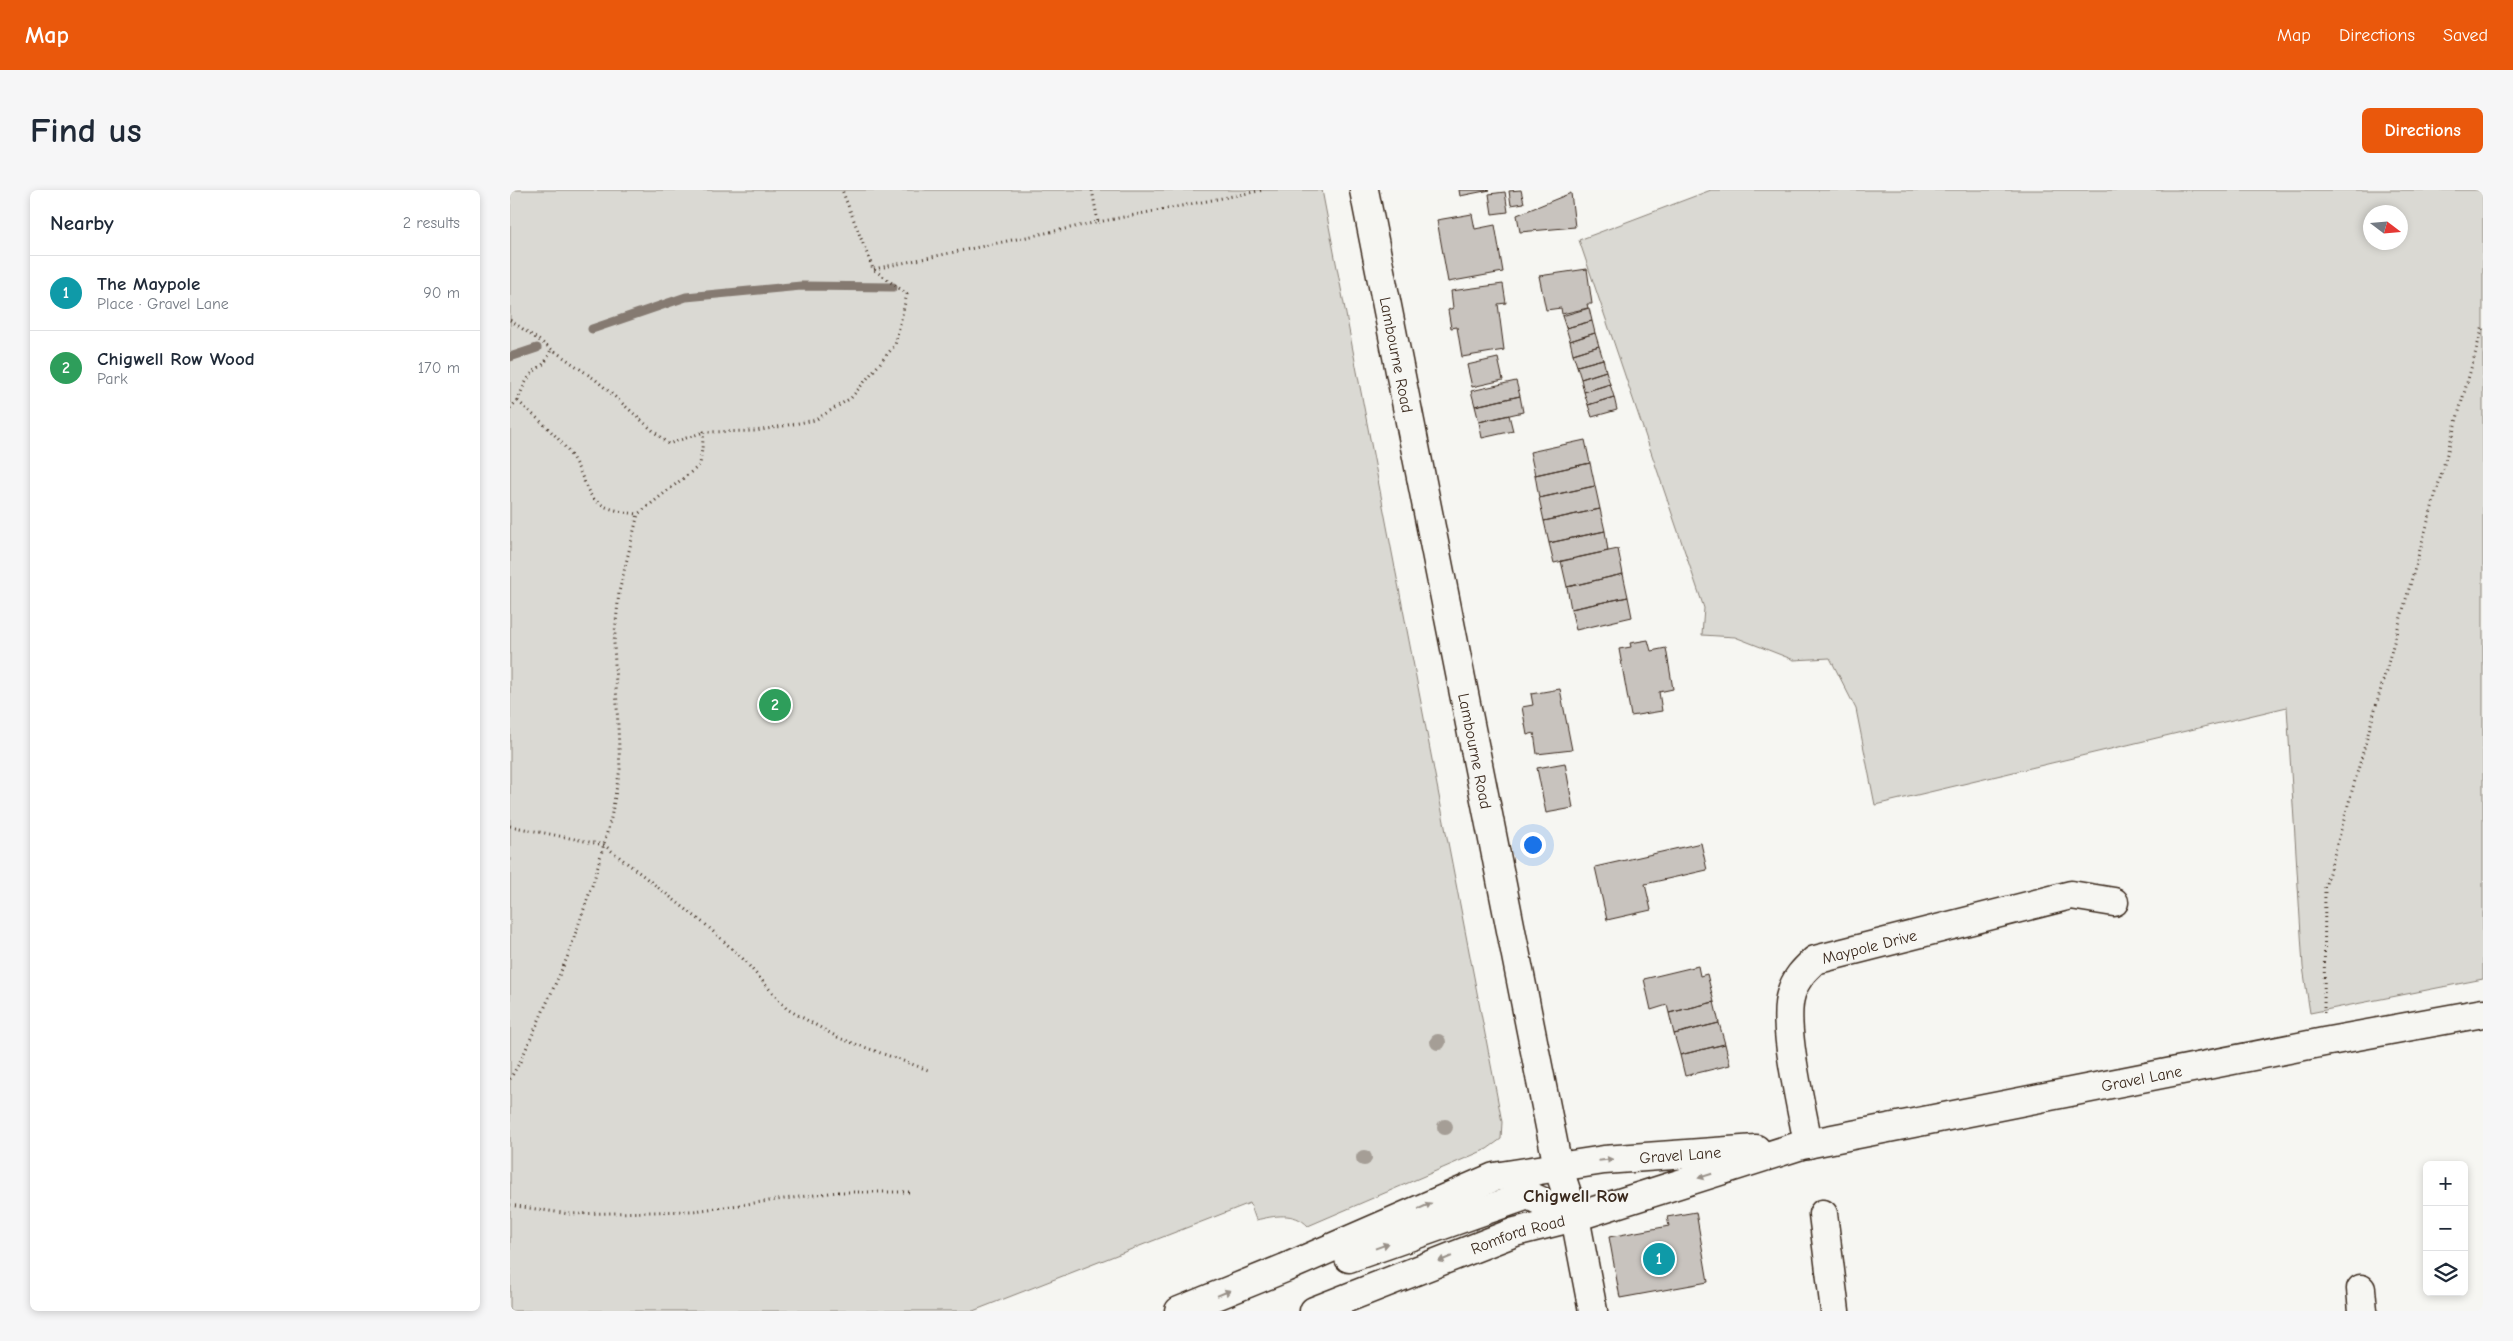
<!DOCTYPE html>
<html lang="en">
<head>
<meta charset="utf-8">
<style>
	body { margin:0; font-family:"Comic Neue",sans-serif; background:#f6f6f7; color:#1f2937 }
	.controls { position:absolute; right:15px; bottom:15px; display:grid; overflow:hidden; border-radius:8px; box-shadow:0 2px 8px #0003 }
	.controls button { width:45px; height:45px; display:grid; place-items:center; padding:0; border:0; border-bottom:1px solid #e0e1e3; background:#fff; color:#1f2937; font:25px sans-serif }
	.compass { position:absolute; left:1853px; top:15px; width:45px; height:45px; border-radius:50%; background:#fff; box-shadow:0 2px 8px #0003; rotate:106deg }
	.you { position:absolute; left:1022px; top:654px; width:18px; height:18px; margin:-12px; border:4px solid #fff; border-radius:50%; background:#1a73e8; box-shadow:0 0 0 8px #1a73e833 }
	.badge { display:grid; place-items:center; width:32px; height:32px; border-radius:50%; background:#ea580c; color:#fff; font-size:16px; font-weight:700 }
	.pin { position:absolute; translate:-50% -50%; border:2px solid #fff; box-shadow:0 1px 5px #0006 }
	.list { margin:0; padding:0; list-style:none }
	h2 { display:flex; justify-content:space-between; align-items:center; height:65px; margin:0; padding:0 20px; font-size:21px }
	h2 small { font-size:16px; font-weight:400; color:#747a83 }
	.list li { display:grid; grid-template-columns:32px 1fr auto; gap:15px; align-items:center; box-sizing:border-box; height:75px; padding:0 20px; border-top:1px solid #e0e1e3 }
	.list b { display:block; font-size:19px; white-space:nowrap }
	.list p { margin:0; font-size:16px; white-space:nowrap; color:#747a83 }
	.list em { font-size:16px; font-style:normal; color:#747a83 }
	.icon { flex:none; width:28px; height:28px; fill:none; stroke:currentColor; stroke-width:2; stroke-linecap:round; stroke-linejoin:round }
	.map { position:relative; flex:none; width:1973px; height:1121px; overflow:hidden; border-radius:8px }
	header { display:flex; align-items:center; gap:30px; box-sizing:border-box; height:70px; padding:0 25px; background:#ea580c; color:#fff }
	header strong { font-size:24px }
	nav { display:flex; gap:28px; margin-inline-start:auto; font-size:18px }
	.intro { display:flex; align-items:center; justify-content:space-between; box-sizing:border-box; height:120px; padding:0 30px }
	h1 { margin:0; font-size:35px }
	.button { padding:12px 22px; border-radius:8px; background:#ea580c; color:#fff; font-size:18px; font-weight:700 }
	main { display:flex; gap:30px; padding:0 30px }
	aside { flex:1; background:#fff; border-radius:8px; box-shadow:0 2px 8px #0003 }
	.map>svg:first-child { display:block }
	.green { fill:#dad9d3; stroke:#8a8278; fill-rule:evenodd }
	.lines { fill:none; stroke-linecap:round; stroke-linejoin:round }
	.stream { stroke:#857a71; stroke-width:9 }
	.building { fill:#c8c3be; stroke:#3b2a1e }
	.minor-casing { stroke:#3b2a1e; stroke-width:31 }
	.major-casing { stroke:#3b2a1e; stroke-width:31 }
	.path { stroke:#3b2a1e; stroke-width:3; stroke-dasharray:1 4; stroke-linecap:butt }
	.minor { stroke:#f6f6f2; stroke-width:28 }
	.major { stroke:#f6f6f2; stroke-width:28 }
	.tree { fill:#a59e96 }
	.oneway { fill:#989088 }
	.labels { text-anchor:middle; stroke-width:4; stroke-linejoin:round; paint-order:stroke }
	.street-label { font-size:16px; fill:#3b2a1e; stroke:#f6f6f2 }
	.quarter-label { font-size:19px; font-weight:bold; fill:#3b2a1e; stroke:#f6f6f2 }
</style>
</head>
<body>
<header>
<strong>Map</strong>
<nav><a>Map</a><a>Directions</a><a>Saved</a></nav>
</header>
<div class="intro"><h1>Find us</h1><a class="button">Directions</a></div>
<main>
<aside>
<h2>Nearby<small>2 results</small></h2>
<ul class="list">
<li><span class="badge" style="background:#0f9aa8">1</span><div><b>The Maypole</b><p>Place · Gravel Lane</p></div><em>90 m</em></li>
<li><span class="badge" style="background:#2e9e5b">2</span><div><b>Chigwell Row Wood</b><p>Park</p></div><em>170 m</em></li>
</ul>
</aside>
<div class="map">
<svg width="1973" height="1121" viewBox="0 0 1973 1121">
	<rect width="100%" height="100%" fill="#f6f6f2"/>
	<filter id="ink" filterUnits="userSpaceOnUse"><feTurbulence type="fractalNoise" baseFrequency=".02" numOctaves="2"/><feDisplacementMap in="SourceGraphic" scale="10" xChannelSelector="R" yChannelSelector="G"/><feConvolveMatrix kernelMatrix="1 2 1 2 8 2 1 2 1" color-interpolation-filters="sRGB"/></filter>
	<g filter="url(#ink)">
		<path class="green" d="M 0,0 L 812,0 L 992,932 L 991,949 L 977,959 L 798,1036 C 784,1021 764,1026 746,1030 L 740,1013 L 463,1121 L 0,1121 Z
			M 1201,0 L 1973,0 L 1973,789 L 1800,823 L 1793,777 L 1777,517 L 1365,615 L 1346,519 L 1320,468 L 1284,470 L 1225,447 L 1192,445 L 1194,418 L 1069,50 ZM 1860,22 L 1890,22 L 1890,52 L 1860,52 Z"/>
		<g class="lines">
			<path class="stream" d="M 82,139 L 176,107 L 291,96 L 383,97
				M 0,167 L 27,158"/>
		</g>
		<path class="building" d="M 949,0 L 980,0 L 950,6 Z
			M 1011,0 L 1014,13 L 1001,15 L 999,1 Z
			M 995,2 L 998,22 L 982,24 L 979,4 Z
			M 1061,3 L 1065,37 L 1010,42 L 1007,25 Z
			M 962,24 L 965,39 L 985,35 L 993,82 L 938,92 L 927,30 Z
			M 1077,79 L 1082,114 L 1077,114 L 1078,118 L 1052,124 L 1051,118 L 1036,120 L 1029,86 Z
			M 993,94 L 996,113 L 988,114 L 994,160 L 952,167 L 947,137 L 941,138 L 938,120 L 943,118 L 941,101 Z
			M 1079,118 L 1082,131 L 1056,138 L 1052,126 Z
			M 1082,131 L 1085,143 L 1060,151 L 1056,138 Z
			M 1085,143 L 1089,156 L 1063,164 L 1060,151 Z
			M 1089,156 L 1093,169 L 1067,176 L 1063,164 Z
			M 988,168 L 993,190 L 962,197 L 957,175 Z
			M 1093,169 L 1096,181 L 1071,189 L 1067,176 Z
			M 1096,181 L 1100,194 L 1074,202 L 1071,189 Z
			M 1006,191 L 1010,206 L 965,216 L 961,201 Z
			M 1100,194 L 1104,207 L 1078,215 L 1074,202 Z
			M 1010,206 L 1013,222 L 969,232 L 965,216 Z
			M 1104,207 L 1107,220 L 1082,227 L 1078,215 Z
			M 999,225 L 1003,241 L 972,248 L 969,232 Z
			M 1075,250 L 1080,273 L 1025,285 L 1020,262 Z
			M 1080,273 L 1085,296 L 1029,308 L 1025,285 Z
			M 1085,296 L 1090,319 L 1034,331 L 1029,308 Z
			M 1090,319 L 1095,341 L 1039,353 L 1034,331 Z
			M 1095,341 L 1098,361 L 1044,373 L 1039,353 Z
			M 1108,359 L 1113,384 L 1057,397 L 1051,371 Z
			M 1113,384 L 1118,407 L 1061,419 L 1057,397 Z
			M 1118,407 L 1122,427 L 1066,440 L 1061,419 Z
			M 1138,450 L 1141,461 L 1156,458 L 1163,499 L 1149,502 L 1152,521 L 1121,526 L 1109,459 L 1121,457 L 1120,453 Z
			M 1050,499 L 1062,560 L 1027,564 L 1024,543 L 1017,545 L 1012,517 L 1023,515 L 1021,504 Z
			M 1055,573 L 1063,618 L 1036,623 L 1027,578 Z
			M 1191,653 L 1197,680 L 1135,694 L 1141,720 L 1097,730 L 1085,677 Z
			M 1188,776 L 1190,786 L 1197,784 L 1204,812 L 1159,823 L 1157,815 L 1141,820 L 1134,789 Z
			M 1204,812 L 1209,833 L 1164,844 L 1159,823 Z
			M 1209,833 L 1215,854 L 1170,865 L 1164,844 Z
			M 1215,854 L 1220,875 L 1175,886 L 1170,865 Z
			M 1186,1022 L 1198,1092 L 1110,1108 L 1099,1047 L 1159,1036 L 1157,1027 Z"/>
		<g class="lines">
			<g class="minor-casing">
				<g id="minor">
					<path id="s1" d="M 1298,954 C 1292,918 1271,835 1281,804 C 1285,789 1294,780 1305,770 L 1561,705 L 1604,712"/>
					<path d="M 1313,1024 L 1325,1121"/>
					<path d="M 1065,1027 L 1083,1121"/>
					<path d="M 1851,1099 L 1853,1121"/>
				</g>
			</g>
			<g class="major-casing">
				<g id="major">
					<path id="s2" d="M 854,0 L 1048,977 L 1065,1027"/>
					<path d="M 839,1068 L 1018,1005 L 1065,1027"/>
					<path id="s3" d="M 669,1121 L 775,1078 L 984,987 L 1094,970 L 1246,959"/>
					<path id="s4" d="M 804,1121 L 1005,1042 L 1065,1027 L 1292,955 L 1814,852 L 1973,823"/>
				</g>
			</g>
			<path class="path" d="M 588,32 L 754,0
				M 364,79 L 588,32 L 582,0
				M 0,130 L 86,190 L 158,254 L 194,242
				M 8,211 C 24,226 42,240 55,257 C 86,297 65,317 128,324
				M 0,218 C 11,209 11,198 19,187 C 30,173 34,180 41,159
				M 0,636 L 94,655 L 196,735 L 233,769 L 277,819 L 329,848 L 421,881
				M 1814,823 L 1815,697 L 1973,136
				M 0,889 L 11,870 L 57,768 L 84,690 L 101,628 L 110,579 L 104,453 L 109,402 L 128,324 L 190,275 L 194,242 L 246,241 L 305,230 L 341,208 L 385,155 L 397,104 L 363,79 L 332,0
				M 0,1015 L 59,1024 L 184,1021 L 327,1002 L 403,1002"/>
			<use href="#minor" class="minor"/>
			<use href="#major" class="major"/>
		</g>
		<g class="tree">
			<circle cx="928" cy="852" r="8"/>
			<circle cx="935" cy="937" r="8"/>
			<circle cx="854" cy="968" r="8"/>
		</g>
		<defs><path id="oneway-solid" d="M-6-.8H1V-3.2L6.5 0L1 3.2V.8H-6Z" transform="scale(1.25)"/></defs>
		<g class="oneway">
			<use href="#oneway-solid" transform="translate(1096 970) rotate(-6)"/>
			<use href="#oneway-solid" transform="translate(1195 986) rotate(162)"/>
			<use href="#oneway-solid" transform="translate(915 1016) rotate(-24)"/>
			<use href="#oneway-solid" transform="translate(872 1056) rotate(-20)"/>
			<use href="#oneway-solid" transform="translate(935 1069) rotate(158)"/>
			<use href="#oneway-solid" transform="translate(714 1103) rotate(-22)"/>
		</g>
	</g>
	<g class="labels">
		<g class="street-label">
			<text dy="6" stroke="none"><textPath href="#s2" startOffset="168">Lambourne Road</textPath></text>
			<text dy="6" stroke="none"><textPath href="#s2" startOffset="572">Lambourne Road</textPath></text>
			<text dy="6" stroke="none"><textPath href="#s1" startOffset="250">Maypole Drive</textPath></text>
			<text dy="6" stroke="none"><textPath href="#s4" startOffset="862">Gravel Lane</textPath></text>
			<text dy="6" stroke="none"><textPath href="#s3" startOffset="530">Gravel Lane</textPath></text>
			<text dy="6" stroke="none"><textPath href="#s4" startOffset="218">Romford Road</textPath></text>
		</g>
		<g class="quarter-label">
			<text x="1066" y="1012">Chigwell Row</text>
		</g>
	</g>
</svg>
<div class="controls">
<button>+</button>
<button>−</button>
<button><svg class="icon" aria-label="layers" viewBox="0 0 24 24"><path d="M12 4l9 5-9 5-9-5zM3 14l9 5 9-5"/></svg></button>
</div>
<svg class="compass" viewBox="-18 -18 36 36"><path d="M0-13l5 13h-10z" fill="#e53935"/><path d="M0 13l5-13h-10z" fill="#747a83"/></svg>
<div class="you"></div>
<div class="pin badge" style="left:1149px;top:1069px;background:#0f9aa8">1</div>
<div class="pin badge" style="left:265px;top:515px;background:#2e9e5b">2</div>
</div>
</main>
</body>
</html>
